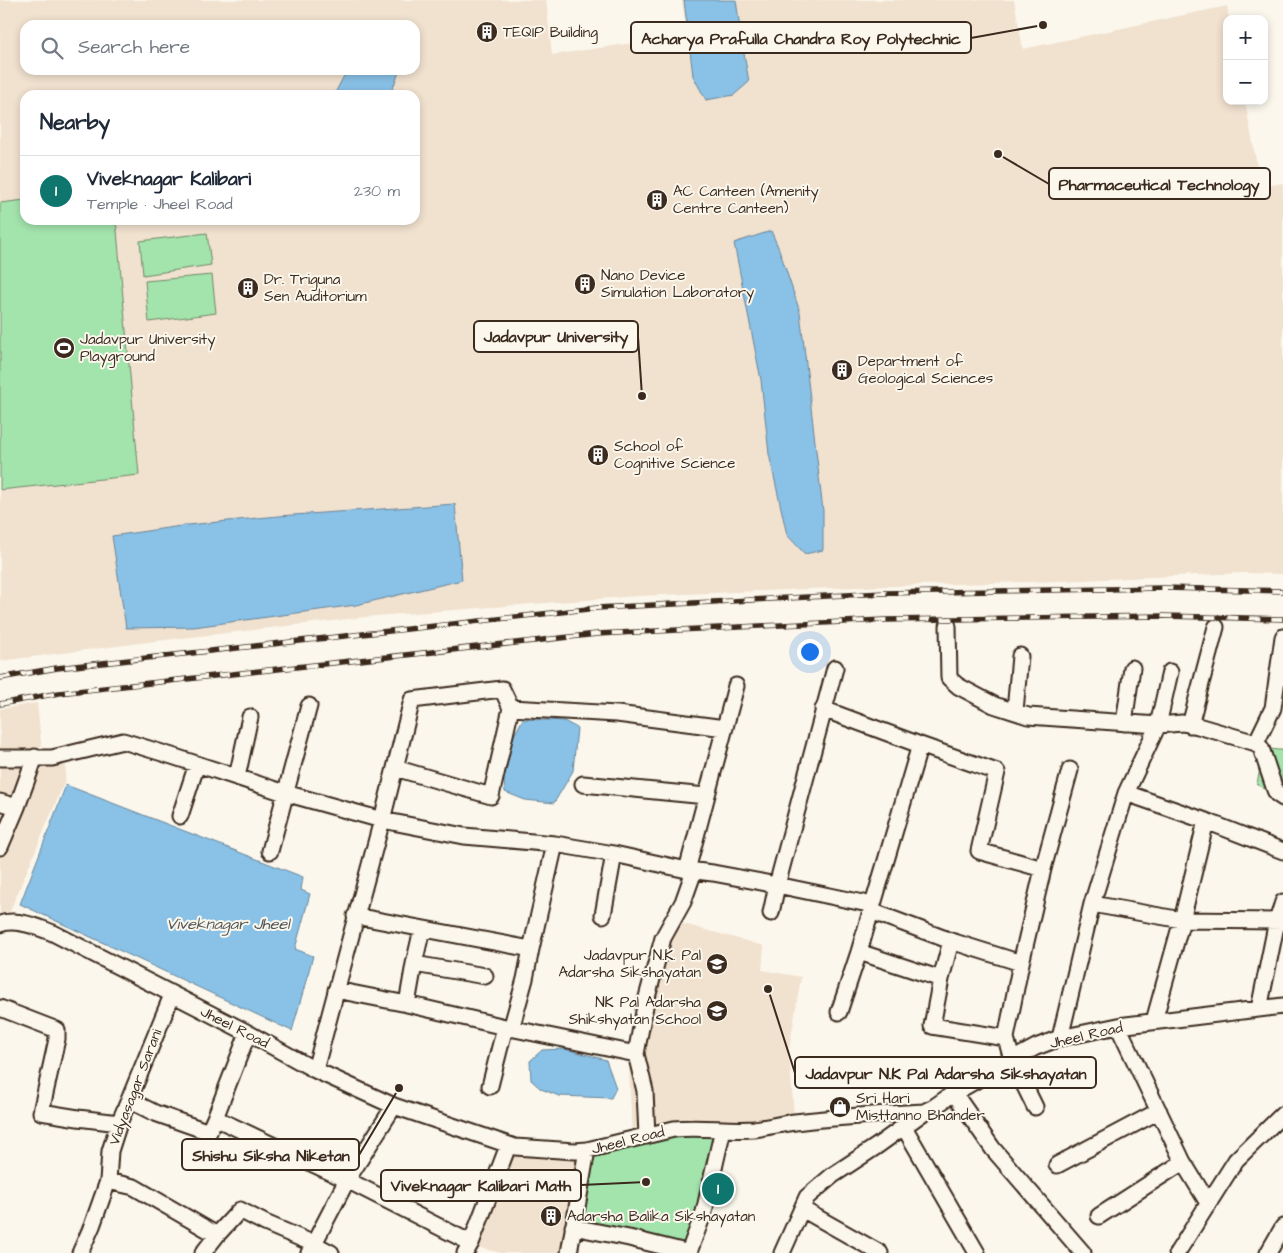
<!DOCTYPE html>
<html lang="en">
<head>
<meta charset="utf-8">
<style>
	body { margin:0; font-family:"Architects Daughter",sans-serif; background:#f2f2f3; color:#1f2937 }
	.controls { position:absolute; right:15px; top:15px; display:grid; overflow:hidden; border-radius:10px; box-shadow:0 2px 8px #0003 }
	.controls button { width:45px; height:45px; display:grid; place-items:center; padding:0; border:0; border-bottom:1px solid #e0e1e3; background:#fff; color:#1f2937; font:25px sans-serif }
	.you { position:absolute; left:809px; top:651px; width:18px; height:18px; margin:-12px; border:4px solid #fff; border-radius:50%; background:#1a73e8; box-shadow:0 0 0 8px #1a73e833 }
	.badge { display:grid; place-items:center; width:32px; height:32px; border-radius:50%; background:#0f766e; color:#fff; font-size:16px; font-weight:700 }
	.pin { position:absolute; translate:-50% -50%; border:2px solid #fff; box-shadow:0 1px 5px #0006 }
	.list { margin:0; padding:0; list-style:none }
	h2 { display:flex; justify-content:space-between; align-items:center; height:65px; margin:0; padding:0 20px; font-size:21px }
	h2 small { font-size:16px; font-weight:400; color:#747a83 }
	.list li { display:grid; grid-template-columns:32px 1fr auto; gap:15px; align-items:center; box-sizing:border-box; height:70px; padding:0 20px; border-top:1px solid #e0e1e3 }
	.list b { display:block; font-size:19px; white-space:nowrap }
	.list p { margin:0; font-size:16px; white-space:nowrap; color:#747a83 }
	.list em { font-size:16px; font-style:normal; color:#747a83 }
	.icon { flex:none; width:28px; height:28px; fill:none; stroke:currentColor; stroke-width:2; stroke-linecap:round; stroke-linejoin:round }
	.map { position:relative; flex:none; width:1283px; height:1253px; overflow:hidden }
	.search { position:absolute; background:#fff; box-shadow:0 2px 8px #0003; left:20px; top:20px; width:400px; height:55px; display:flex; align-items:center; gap:12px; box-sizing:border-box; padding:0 18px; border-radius:15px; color:#747a83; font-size:19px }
	.panel { position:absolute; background:#fff; box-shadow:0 2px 8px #0003; left:20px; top:90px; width:400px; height:135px; border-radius:15px }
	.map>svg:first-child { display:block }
	.built { fill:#f1e1cf; fill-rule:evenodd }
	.green { fill:#a3e4ad; stroke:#6f8766 }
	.water { fill:#89c1e7; stroke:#6a8597 }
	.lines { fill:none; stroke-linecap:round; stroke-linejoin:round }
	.minor-casing { stroke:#3b2a1e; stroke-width:19 }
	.minor { stroke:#fbf7ec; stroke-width:15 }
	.rail-casing { stroke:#3b2a1e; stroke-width:5.5 }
	.rail { stroke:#fbf7ec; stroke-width:4; stroke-dasharray:11; stroke-linecap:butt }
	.labels { text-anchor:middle; stroke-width:4; stroke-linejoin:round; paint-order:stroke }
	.poi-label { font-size:15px; fill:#3b2a1e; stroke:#fbf7ec; text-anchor:start }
	.street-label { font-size:15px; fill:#3b2a1e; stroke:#fbf7ec }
	.water-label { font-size:16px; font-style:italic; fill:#52575a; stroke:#fbf7ec }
	.leader { fill:none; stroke:#3b2a1e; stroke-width:2 }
	.callout-dot { fill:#3b2a1e; stroke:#fbf7ec; stroke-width:2 }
	.callout { fill:#fbf7ec; stroke:#3b2a1e; stroke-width:2 }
	.callout-label { font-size:16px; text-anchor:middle; font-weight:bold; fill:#3b2a1e }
</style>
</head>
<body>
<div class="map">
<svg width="1283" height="1253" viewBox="0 0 1283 1253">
	<rect width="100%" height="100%" fill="#fbf7ec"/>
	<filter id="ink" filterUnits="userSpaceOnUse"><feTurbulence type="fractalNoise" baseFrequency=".02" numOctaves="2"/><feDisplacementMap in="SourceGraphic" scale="10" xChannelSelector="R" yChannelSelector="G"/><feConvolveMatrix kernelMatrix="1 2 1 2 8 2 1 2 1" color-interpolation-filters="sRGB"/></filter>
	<g filter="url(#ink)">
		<path class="built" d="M 0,0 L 546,0 L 552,55 L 687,35 L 682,0 L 1014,0 L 1023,49 L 1227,6 L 1229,19 L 1227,19 L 1227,101 L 1245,101 L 1261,187 L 1283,183 L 1283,574 L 1244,573 L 1059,581 L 856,587 L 638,596 L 375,616 L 156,641 L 0,661 ZM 25,25 L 415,25 L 415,70 L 25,70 ZM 25,95 L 415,95 L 415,220 L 25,220 Z
			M 37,703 L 43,762 L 66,760 L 65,781 L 7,918 L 0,921 L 0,709 Z
			M 669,920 L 764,946 L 762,970 L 801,977 L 789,1050 L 794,1117 L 632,1136 L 628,1045 L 658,937 Z
			M 511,1154 L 583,1154 L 565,1253 L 501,1253 L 474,1246 Z"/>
		<path class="green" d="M 25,200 L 25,220 L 116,220 L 139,475 L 0,490 L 0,203 Z
			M 207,233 L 211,265 L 143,275 L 140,241 Z
			M 212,275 L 216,313 L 149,322 L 145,281 Z
			M 1264,748 L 1278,750 L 1283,750 L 1283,803 L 1257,784 Z
			M 672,1133 L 718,1133 L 702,1210 L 683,1253 L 576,1225 L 591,1154 Z"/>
		<path class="water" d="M 684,0 L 736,0 L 742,42 L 749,82 L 734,95 L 706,100 L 693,76 Z
			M 347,70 L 400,70 L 390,95 L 334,95 Z
			M 771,231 L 779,249 L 800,312 L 823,511 L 823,550 L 805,554 L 787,535 L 769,454 L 761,380 L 734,243 Z
			M 455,504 L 462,580 L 356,605 L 194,627 L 126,628 L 112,536 L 188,525 L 278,516 Z
			M 523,719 L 564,721 L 577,728 L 573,771 L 554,803 L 525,800 L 505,792 L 503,770 L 513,737 Z
			M 66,785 L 303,877 L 301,890 L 310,894 L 295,949 L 313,956 L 292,1031 L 20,904 Z
			M 565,1049 L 592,1056 L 606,1060 L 616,1088 L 611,1098 L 559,1096 L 541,1089 L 531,1080 L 530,1061 L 542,1050 Z"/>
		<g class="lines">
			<g class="minor-casing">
				<path id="minor" d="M 948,626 L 949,678 L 958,686 L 994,705 L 1028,716 L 1158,725 L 1182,723 L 1198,726 L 1256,743 L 1261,748 L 1275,790 L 1277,794 L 1283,798
					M 823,709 L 920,745 L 997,772 L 979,851 L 1043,869
					M 1015,711 L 1020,656
					M 1124,723 L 1132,668
					M 1190,725 L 1216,627
					M 1256,743 L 1273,708 L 1283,637
					M 0,758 L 52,758 L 123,741 L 172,756 L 285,793 L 382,820 L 464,836 L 555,844 L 614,854 L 687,870 L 713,873 L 777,885 L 873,905
					M 395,768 L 491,796 L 511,708
					M 237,777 L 250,717
					M 583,784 L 706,796
					M 1126,793 L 1206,821 L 1283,851
					M 0,802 L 17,807
					M 180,816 L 197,764
					M 0,847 L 17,807 L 35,757
					M 270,851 L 309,706
					M 687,870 L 736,686
					M 1092,904 L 1182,920 L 1283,921
					M 871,911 L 951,941 L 1021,963
					M 771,913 L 777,885 L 835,668
					M 603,915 L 614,854
					M 355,916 L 531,949
					M 0,924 C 16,918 38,927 53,933 L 248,1033 L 315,1070 L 394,1106 L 515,1147 L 575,1151 L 587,1150 L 674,1129 C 700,1126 727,1131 754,1129 C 768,1127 781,1124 795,1122 C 838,1117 881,1114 924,1112 L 934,1107 L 954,1093 L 1012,1060 L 1036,1047 L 1060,1038 L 1118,1026 L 1283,1006
					M 951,941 L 941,979 L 932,1026 L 1006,1038
					M 859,952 L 941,979
					M 414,964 L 485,976
					M 336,990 L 407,1004 L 505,1027 L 636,1054
					M 407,1004 L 414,964 L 422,929
					M 0,1008 L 57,1030 L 57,1039 L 41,1112 L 78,1118 L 119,1123
					M 1259,1009 L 1277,921 L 1283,902
					M 839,1012 L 859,952 L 920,745
					M 1154,1021 L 1182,920 L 1206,821
					M 1118,1026 L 1183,1162 L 1208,1203
					M 511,1029 L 525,979 L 531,949 L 555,844
					M 1060,1038 L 1092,904 L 1126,793 L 1158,725 L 1170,672
					M 315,1070 L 382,820 L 412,700 L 502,689 L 511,708 L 617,714 L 725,728
					M 490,1086 L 505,1027
					M 954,1093 L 993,1149 L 1083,1253
					M 129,1100 L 155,1113 L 209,1132
					M 1035,1107 L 1012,1060 L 1006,1038 L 1021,963 L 1043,869 L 1070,770
					M 215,1118 L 347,1180 L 471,1243
					M 904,1127 L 977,1253
					M 647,1136 L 645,1091 L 636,1054 L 646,1001 L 663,938 L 683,902 L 694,871
					M 201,1149 L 215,1118 L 248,1033
					M 1057,1165 L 1159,1111
					M 108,1181 L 134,1187 L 217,1235
					M 802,1209 L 880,1253
					M 1099,1216 L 1183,1162
					M 573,1227 L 629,1238 L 690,1253
					M 689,1252 L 704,1212 L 723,1129
					M 80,1253 L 92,1226 L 108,1181 L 110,1151 L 119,1123 L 129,1100 L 172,995
					M 203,1253 L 217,1235 L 240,1210 L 265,1223 L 314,1244 L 331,1253
					M 309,1253 L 347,1180 L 394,1106
					M 465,1253 L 471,1243 L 508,1146
					M 569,1253 L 587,1150
					M 782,1253 L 807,1197 L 833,1175 L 877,1146 L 924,1112
					M 1177,1253 L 1236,1160 L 1283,1114
					M 1268,1253 L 1283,1227"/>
			</g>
			<use href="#minor" class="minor"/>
			<g class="rail-casing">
				<path id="rail" d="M 0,678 L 57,668 L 597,608 L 884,593 L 1164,588 L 1283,591
					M 0,704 L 59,693 L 597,634 L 884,620 L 1163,616 L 1283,619"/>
			</g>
			<use href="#rail" class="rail"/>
		</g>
	</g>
	<defs>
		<g id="building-disc" transform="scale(1.125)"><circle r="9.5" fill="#3b2a1e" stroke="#fbf7ec"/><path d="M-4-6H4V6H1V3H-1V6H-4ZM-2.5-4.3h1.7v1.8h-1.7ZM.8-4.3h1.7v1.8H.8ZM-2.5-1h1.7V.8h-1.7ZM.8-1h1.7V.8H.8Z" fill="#fff"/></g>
		<g id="stadium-disc" transform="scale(1.125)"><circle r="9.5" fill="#3b2a1e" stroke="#fbf7ec"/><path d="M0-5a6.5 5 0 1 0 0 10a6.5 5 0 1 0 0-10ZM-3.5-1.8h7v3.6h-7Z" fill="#fff"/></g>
		<g id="school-disc" transform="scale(1.125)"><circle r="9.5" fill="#3b2a1e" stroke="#fbf7ec"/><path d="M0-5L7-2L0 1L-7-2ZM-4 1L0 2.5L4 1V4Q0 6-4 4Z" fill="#fff"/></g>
		<g id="shop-disc" transform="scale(1.125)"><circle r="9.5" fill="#3b2a1e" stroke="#fbf7ec"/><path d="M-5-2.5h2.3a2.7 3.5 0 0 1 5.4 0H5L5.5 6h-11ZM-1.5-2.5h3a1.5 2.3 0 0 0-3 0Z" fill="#fff"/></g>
	</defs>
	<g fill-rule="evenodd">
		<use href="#building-disc" x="487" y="32"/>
		<use href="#building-disc" x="657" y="200"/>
		<use href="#building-disc" x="585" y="284"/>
		<use href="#building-disc" x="248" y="288"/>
		<use href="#stadium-disc" x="64" y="348"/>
		<use href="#building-disc" x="842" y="370"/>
		<use href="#building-disc" x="598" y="455"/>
		<use href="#school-disc" x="717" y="964"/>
		<use href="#school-disc" x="717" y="1011"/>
		<use href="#shop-disc" x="840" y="1107"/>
		<use href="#building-disc" x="551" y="1216"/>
	</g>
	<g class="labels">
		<g class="poi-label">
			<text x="503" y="37">TEQIP Building</text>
			<text x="673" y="196">AC Canteen (Amenity<tspan x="673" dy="17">Centre Canteen)</tspan></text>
			<text x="601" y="280">Nano Device<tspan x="601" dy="17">Simulation Laboratory</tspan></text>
			<text x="264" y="284">Dr. Triguna<tspan x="264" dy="17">Sen Auditorium</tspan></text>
			<text x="80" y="344">Jadavpur University<tspan x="80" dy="17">Playground</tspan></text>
			<text x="858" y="366">Department of<tspan x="858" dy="17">Geological Sciences</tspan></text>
			<text x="614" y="451">School of<tspan x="614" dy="17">Cognitive Science</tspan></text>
			<text x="701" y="960" text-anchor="end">Jadavpur N.K. Pal<tspan x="701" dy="17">Adarsha Sikshayatan</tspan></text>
			<text x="701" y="1007" text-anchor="end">NK Pal Adarsha<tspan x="701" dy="17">Shikshyatan School</tspan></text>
			<text x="856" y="1103">Sri Hari<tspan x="856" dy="17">Misttanno Bhander</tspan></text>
			<text x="567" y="1221">Adarsha Balika Sikshayatan</text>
		</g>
		<g class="street-label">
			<text transform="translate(235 1027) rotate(27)" y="5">Jheel Road</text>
			<text transform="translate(1086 1035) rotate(-13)" y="5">Jheel Road</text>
			<text transform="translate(135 1087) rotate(-69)" y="5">Vidyasagar Sarani</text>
			<text transform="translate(628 1140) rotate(-14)" y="5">Jheel Road</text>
		</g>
		<g class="water-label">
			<text x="228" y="929">Viveknagar Jheel</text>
		</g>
	</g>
	<path class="leader" d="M1043 25L971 38M998 154L1049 184M642 396L638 337M768 989L795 1073M399 1088L359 1155M646 1182L581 1185"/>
	<g class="callout-dot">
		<circle cx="1043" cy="25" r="5"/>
		<circle cx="998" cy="154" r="5"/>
		<circle cx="642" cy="396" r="5"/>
		<circle cx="768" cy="989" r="5"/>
		<circle cx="399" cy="1088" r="5"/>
		<circle cx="646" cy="1182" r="5"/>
	</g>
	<g class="callout">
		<rect x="631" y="22" width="340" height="31" rx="5"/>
		<rect x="1049" y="168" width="221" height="31" rx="5"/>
		<rect x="474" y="321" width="164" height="31" rx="5"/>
		<rect x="795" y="1057" width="301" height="31" rx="5"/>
		<rect x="182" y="1139" width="177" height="31" rx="5"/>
		<rect x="381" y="1170" width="200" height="31" rx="5"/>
	</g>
	<g class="callout-label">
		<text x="801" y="44">Acharya Prafulla Chandra Roy Polytechnic</text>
		<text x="1159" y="190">Pharmaceutical Technology</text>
		<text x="556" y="342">Jadavpur University</text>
		<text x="946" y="1079">Jadavpur N.K Pal Adarsha Sikshayatan</text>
		<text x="271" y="1161">Shishu Siksha Niketan</text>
		<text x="481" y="1191">Viveknagar Kalibari Math</text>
	</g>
</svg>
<div class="controls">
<button>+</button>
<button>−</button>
</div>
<div class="you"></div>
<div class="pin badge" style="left:718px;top:1189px">1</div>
<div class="search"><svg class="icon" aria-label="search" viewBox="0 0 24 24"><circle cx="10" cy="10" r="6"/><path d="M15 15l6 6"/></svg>Search here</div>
<section class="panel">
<h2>Nearby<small></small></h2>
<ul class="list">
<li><span class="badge">1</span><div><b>Viveknagar Kalibari</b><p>Temple · Jheel Road</p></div><em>230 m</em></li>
</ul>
</section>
</div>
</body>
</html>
